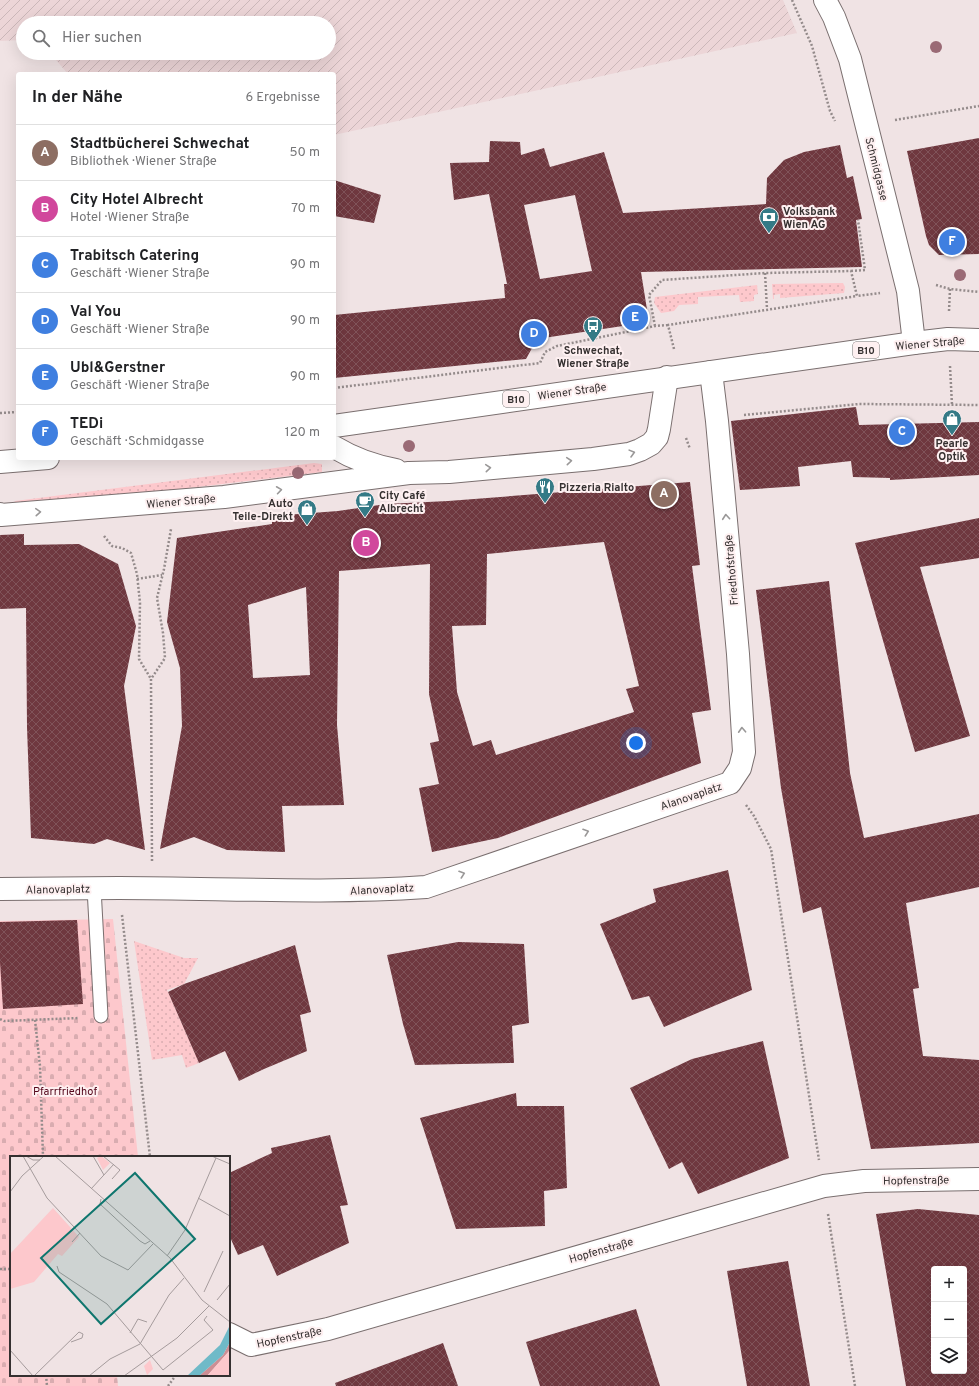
<!DOCTYPE html>
<html lang="de">
<head>
<meta charset="utf-8">
<style>
	body { margin:0; font-family:Overpass,sans-serif; background:#f6f6f6; color:#202124 }
	.controls { position:absolute; right:12px; bottom:12px; display:grid; overflow:hidden; border-radius:4px; box-shadow:0 4px 16px #0002 }
	.controls button { width:36px; height:36px; display:grid; place-items:center; padding:0; border:0; border-bottom:1px solid #e0e0e0; background:#fff; color:#202124; font:20px sans-serif }
	.you { position:absolute; left:636px; top:743px; width:14px; height:14px; margin:-10px; border:3px solid #fff; border-radius:50%; background:#1a73e8; box-shadow:0 0 0 6px #1a73e833 }
	.badge { display:grid; place-items:center; width:26px; height:26px; border-radius:50%; background:#0f766e; color:#fff; font-size:13px; font-weight:700 }
	.pin { position:absolute; translate:-50% -50%; border:2px solid #fff; box-shadow:0 1px 4px #0006 }
	.list { margin:0; padding:0; list-style:none }
	h2 { display:flex; justify-content:space-between; align-items:center; height:52px; margin:0; padding:0 16px; font-size:17px }
	h2 small { font-size:13px; font-weight:400; color:#757577 }
	.list li { display:grid; grid-template-columns:26px 1fr auto; gap:12px; align-items:center; box-sizing:border-box; height:56px; padding:0 16px; border-top:1px solid #e0e0e0 }
	.list b { display:block; font-size:15px; white-space:nowrap }
	.list p { margin:0; font-size:13px; white-space:nowrap; color:#757577 }
	.list em { font-size:13px; font-style:normal; color:#757577 }
	.icon { flex:none; width:22px; height:22px; fill:none; stroke:currentColor; stroke-width:2; stroke-linecap:round; stroke-linejoin:round }
	.map { position:relative; flex:none; width:979px; height:1386px; overflow:hidden }
	.search { position:absolute; background:#fff; box-shadow:0 4px 16px #0002; left:16px; top:16px; width:320px; height:44px; display:flex; align-items:center; gap:10px; box-sizing:border-box; padding:0 14px; border-radius:22px; color:#757577; font-size:15px }
	.panel { position:absolute; background:#fff; box-shadow:0 4px 16px #0002; left:16px; top:72px; width:320px; height:388px; border-radius:4px }
	.map>svg:first-child { display:block }
	.industrial { fill:url(#industrial-furrows) }
	.grass { fill:url(#grass-dots) }
	.cemetery { fill:url(#cemetery-stones) }
	.building { fill:url(#building-cross-hatch); fill-rule:evenodd }
	.lines { fill:none; stroke-linecap:round; stroke-linejoin:round }
	.service-casing { stroke:#7a6f6f; stroke-width:15 }
	.minor-casing { stroke:#7a6f6f; stroke-width:24 }
	.primary-casing { stroke:#7a6f6f; stroke-width:24 }
	.path { stroke:#948b8b; stroke-width:2.5; stroke-dasharray:2 2; stroke-linecap:butt }
	.service { stroke:#fff; stroke-width:13 }
	.minor { stroke:#fff; stroke-width:22 }
	.primary { stroke:#fff; stroke-width:22 }
	.tree { fill:#9a6a75 }
	.oneway { stroke:#9a9898 }
	.labels { text-anchor:middle; stroke-width:4; stroke-linejoin:round; paint-order:stroke }
	.shield { fill:#fef0f1; stroke:#716a6a; stroke-width:1 }
	.shield-label { font-size:10px; font-weight:bold; fill:#353030 }
	.street-label { font-size:11px; fill:#353030; stroke:#fef0f1 }
	.poi-label { font-size:11px; font-weight:bold; fill:#353030; stroke:#fef0f1; text-anchor:start }
	.park-label { font-size:11px; fill:#54071b; stroke:#fef0f1 }
	.inset-road { fill:none; stroke:#a59b9c; stroke-width:1 }
	.view { fill:#0f766e; fill-opacity:0.15; stroke:#0f766e; stroke-width:2 }
	.inset-edge { fill:none; stroke:#353030; stroke-width:2 }
</style>
</head>
<body>
<div class="map">
<svg width="979" height="1386" viewBox="0 0 979 1386">
	<defs>
		<pattern id="industrial-furrows" width="10" height="10" patternUnits="userSpaceOnUse"><rect width="10" height="10" fill="#ecd5d7"/><path d="M-1 1l2-2M0 10L10 0M9 11l2-2" fill="none" stroke="#cbb7b9"/></pattern>
		<pattern id="grass-dots" width="8" height="8" patternUnits="userSpaceOnUse"><rect width="8" height="8" fill="#fdc8cc"/><path d="M2 2h.1M6 6h.1" fill="none" stroke="#d9acb0" stroke-width="1.8" stroke-linecap="round"/></pattern>
		<pattern id="cemetery-stones" width="16" height="16" patternUnits="userSpaceOnUse"><rect width="16" height="16" fill="#fdc8cc"/><path d="M2 7V4a2 2 0 0 1 4 0v3zM10 15v-3a2 2 0 0 1 4 0v3z" fill="#d9acb0"/></pattern>
		<pattern id="building-cross-hatch" width="8" height="8" patternUnits="userSpaceOnUse"><rect width="8" height="8" fill="#6f383f"/><path d="M0 0l8 8M0 8l8-8" fill="none" stroke="#805359"/></pattern>
	</defs>
	<rect width="100%" height="100%" fill="#f0e3e4"/>
	<path class="industrial" d="M 0,0 L 783,0 L 797,33 L 334,135 L 334,74 L 68,74 L 50,53 L 329,53 L 329,23 L 23,23 L 23,40 L 0,41 Z"/>
	<path class="grass" d="M 843,283 L 845,287 L 844,293 L 780,298 L 780,294 L 774,295 L 774,299 L 773,299 L 772,284 Z
		M 757,285 L 758,294 L 754,295 L 754,301 L 740,302 L 739,295 L 698,297 L 698,304 L 679,305 L 674,311 L 661,313 L 654,303 L 655,297 Z
		M 314,463 L 322,464 L 322,472 L 21,508 L 13,506 L 15,501 Z
		M 134,941 L 184,958 L 198,958 L 184,984 L 167,990 L 199,1063 L 186,1068 L 182,1055 L 152,1060 Z"/>
	<path class="cemetery" d="M 113,919 L 138,1157 L 11,1157 L 11,1375 L 117,1375 L 118,1386 L 0,1386 L 0,921 Z"/>
	<path class="building" d="M 979,138 L 979,254 L 939,255 L 929,245 L 926,236 L 907,151 Z
		M 490,141 L 520,142 L 521,155 L 544,148 L 550,167 L 604,152 L 623,213 L 766,204 L 767,178 L 784,160 L 804,152 L 840,145 L 847,178 L 853,176 L 862,219 L 856,220 L 862,267 L 641,272 L 649,322 L 537,339 L 526,359 L 334,378 L 334,315 L 505,298 L 504,284 L 507,284 L 489,194 L 454,200 L 450,163 L 489,162 ZM 575,195 L 592,271 L 540,279 L 524,205 Z
		M 334,180 L 381,195 L 374,223 L 334,216 Z
		M 856,407 L 859,425 L 979,422 L 979,475 L 890,480 L 890,478 L 853,477 L 851,461 L 798,467 L 800,486 L 740,490 L 731,421 Z
		M 690,482 L 700,565 L 692,566 L 711,710 L 692,713 L 701,763 L 498,838 L 432,852 L 419,788 L 439,784 L 430,743 L 439,741 L 429,694 L 430,564 L 339,571 L 337,725 L 344,805 L 282,806 L 285,852 L 227,850 L 194,837 L 160,849 L 182,726 L 180,668 L 167,622 L 177,538 L 272,524 L 272,516 L 338,511 L 386,504 L 448,501 ZM 604,542 L 639,686 L 626,689 L 634,712 L 496,755 L 491,740 L 473,746 L 457,692 L 452,626 L 486,625 L 487,554 ZM 306,587 L 310,675 L 253,678 L 248,605 Z
		M 979,518 L 979,558 L 920,567 L 970,736 L 915,752 L 855,543 Z
		M 24,534 L 24,545 L 79,544 L 118,564 L 136,626 L 124,686 L 145,850 L 107,839 L 94,844 L 31,838 L 27,727 L 26,608 L 0,609 L 0,535 Z
		M 829,581 L 850,773 L 864,838 L 979,814 L 979,887 L 906,903 L 919,988 L 913,989 L 923,1056 L 979,1060 L 979,1143 L 871,1149 L 821,907 L 803,913 L 781,788 L 756,590 Z
		M 728,870 L 752,990 L 664,1027 L 649,996 L 632,1000 L 600,924 L 656,902 L 653,889 Z
		M 77,920 L 83,1004 L 3,1009 L 0,962 L 0,922 Z
		M 458,942 L 524,944 L 529,1023 L 512,1026 L 514,1063 L 415,1065 L 403,1024 L 387,955 Z
		M 295,945 L 311,1012 L 300,1015 L 307,1051 L 264,1069 L 239,1081 L 225,1051 L 199,1063 L 168,992 L 184,984 Z
		M 763,1041 L 789,1158 L 698,1194 L 682,1162 L 669,1169 L 630,1088 L 692,1059 Z
		M 516,1093 L 517,1106 L 564,1106 L 567,1188 L 544,1191 L 545,1226 L 456,1229 L 420,1118 Z
		M 330,1135 L 348,1205 L 340,1206 L 349,1243 L 277,1276 L 263,1245 L 238,1255 L 229,1235 L 229,1173 L 272,1153 L 271,1148 Z
		M 918,1209 L 979,1215 L 979,1386 L 906,1386 L 876,1214 ZM 934,1269 L 964,1269 L 964,1371 L 934,1371 Z
		M 788,1261 L 810,1386 L 747,1386 L 727,1271 Z
		M 636,1309 L 660,1386 L 540,1386 L 526,1342 Z
		M 443,1343 L 458,1386 L 336,1386 L 335,1383 Z"/>
	<g class="lines">
		<g class="service-casing">
			<path id="service" d="M 94,888 L 101,1016"/>
		</g>
		<g class="minor-casing">
			<path id="minor" d="M 825,0 L 834,17 L 850,59 L 908,291 L 914,343
				M 334,447 C 354,459 374,466 396,470
				M 0,514 L 1,515 L 224,497 L 409,473 L 449,472 L 593,459 L 629,454 L 640,450 L 651,444 L 657,437 L 659,429 L 667,377
				M 0,889 C 40,889 79,888 119,888 C 221,888 323,894 426,887 L 730,783 L 740,768 L 744,752 L 738,654 L 717,421 L 711,372
				M 229,1334 L 251,1345 L 328,1329 L 824,1186 L 864,1181 L 979,1179"/>
		</g>
		<g class="primary-casing">
			<path id="primary" d="M 334,426 L 914,343 L 948,339 L 979,340
				M 0,462 L 48,458"/>
		</g>
		<path class="path" d="M 792,0 L 812,46 L 830,111 L 835,121
			M 895,120 L 979,106
			M 851,271 L 865,270 L 858,220
			M 765,273 L 767,309
			M 936,285 L 950,289 L 979,292
			M 949,311 L 950,289
			M 655,326 L 649,295 L 662,280 L 765,273 L 851,271 L 857,296 L 880,293
			M 674,349 L 668,325 L 857,296
			M 950,366 L 952,405
			M 334,388 L 540,363 L 545,352 L 557,346 L 655,326 L 668,325
			M 0,413 L 18,412
			M 744,415 L 859,404 L 979,405
			M 686,438 L 690,449
			M 104,536 L 112,546 L 122,548 L 131,553 L 137,574 L 140,603 L 139,659 L 151,679
			M 137,579 L 162,575
			M 746,805 L 754,816 L 771,849 L 819,1160
			M 152,861 L 151,679 L 165,658 L 163,633 L 157,598 L 164,569 L 171,529
			M 122,915 L 150,1157
			M 0,1019 L 4,1021 L 79,1018
			M 35,1020 L 40,1066 L 43,1157
			M 828,1214 L 855,1386
			M 0,1269 L 11,1269
			M 46,1375 L 47,1386
			M 168,1386 L 176,1375"/>
		<use href="#service" class="service"/>
		<use href="#minor" class="minor"/>
		<use href="#primary" class="primary"/>
	</g>
	<g class="tree">
		<circle cx="936" cy="47" r="6"/>
		<circle cx="960" cy="275" r="6"/>
		<circle cx="409" cy="446" r="6"/>
		<circle cx="298" cy="473" r="6"/>
	</g>
	<defs><path id="oneway-chevron" d="M-2-3.5L2.5 0L-2 3.5" fill="none" stroke-width="1.6" stroke-linecap="round" stroke-linejoin="round"/></defs>
	<g class="oneway">
		<use href="#oneway-chevron" transform="translate(632 453) rotate(-15)"/>
		<use href="#oneway-chevron" transform="translate(569 461) rotate(-5)"/>
		<use href="#oneway-chevron" transform="translate(488 468) rotate(-5)"/>
		<use href="#oneway-chevron" transform="translate(279 490) rotate(-8)"/>
		<use href="#oneway-chevron" transform="translate(38 512) rotate(-4)"/>
		<use href="#oneway-chevron" transform="translate(726 517) rotate(-95)"/>
		<use href="#oneway-chevron" transform="translate(742 730) rotate(-93)"/>
		<use href="#oneway-chevron" transform="translate(586 832) rotate(-19)"/>
		<use href="#oneway-chevron" transform="translate(462 874) rotate(-19)"/>
	</g>
	<defs>
		<g id="bank-pin" transform="scale(1)"><path d="M0 17L-7.5 6A9.5 9.5 0 1 1 7.5 6Z" fill="#347a86" stroke="#fef0f1"/><path d="M-6-4H6V4H-6ZM0-2.3a2.3 2.3 0 1 0 0 4.6a2.3 2.3 0 1 0 0-4.6Z" fill="#fff"/></g>
		<g id="bus-pin" transform="scale(1)"><path d="M0 17L-7.5 6A9.5 9.5 0 1 1 7.5 6Z" fill="#347a86" stroke="#fef0f1"/><path d="M-5-6H5V4H4V6H2V4H-2V6H-4V4H-5ZM-3.5-4V0h7V-4ZM-3.5 1.2v1.5H-2V1.2ZM2 1.2v1.5H3.5V1.2Z" fill="#fff"/></g>
		<g id="shop-pin" transform="scale(1)"><path d="M0 17L-7.5 6A9.5 9.5 0 1 1 7.5 6Z" fill="#347a86" stroke="#fef0f1"/><path d="M-5-2.5h2.3a2.7 3.5 0 0 1 5.4 0H5L5.5 6h-11ZM-1.5-2.5h3a1.5 2.3 0 0 0-3 0Z" fill="#fff"/></g>
		<g id="restaurant-pin" transform="scale(1)"><path d="M0 17L-7.5 6A9.5 9.5 0 1 1 7.5 6Z" fill="#347a86" stroke="#fef0f1"/><path d="M-5-6h1v4h1v-4h1v4h1v-4h1v5L-1.5 .5V6h-2V.5L-5-1ZM5-6V6H3V1.5H1.5Q1.5-4 5-6Z" fill="#fff"/></g>
		<g id="cafe-pin" transform="scale(1)"><path d="M0 17L-7.5 6A9.5 9.5 0 1 1 7.5 6Z" fill="#347a86" stroke="#fef0f1"/><path d="M-5.5-4.5H6V0H3Q3 3.5 0 3.5H-2.5Q-5.5 3.5-5.5 0ZM3-3.2v2h1.7v-2ZM-6 4.5H4V6H-6Z" fill="#fff"/></g>
	</defs>
	<g fill-rule="evenodd">
		<use href="#bank-pin" x="769" y="217"/>
		<use href="#bus-pin" x="593" y="326"/>
		<use href="#shop-pin" x="952" y="419"/>
		<use href="#restaurant-pin" x="545" y="487"/>
		<use href="#cafe-pin" x="365" y="501"/>
		<use href="#shop-pin" x="307" y="509"/>
	</g>
	<g class="labels">
		<g class="shield">
			<rect x="853" y="342" width="26" height="16" rx="3"/>
			<rect x="503" y="391" width="26" height="16" rx="3"/>
		</g>
		<g class="shield-label">
			<text x="866" y="354">B10</text>
			<text x="516" y="403">B10</text>
		</g>
		<g class="street-label">
			<text transform="translate(877 169) rotate(76)" y="4">Schmidgasse</text>
			<text transform="translate(930 343) rotate(-5)" y="4">Wiener Straße</text>
			<text transform="translate(572 391) rotate(-8)" y="4">Wiener Straße</text>
			<text transform="translate(181 501) rotate(-5)" y="4">Wiener Straße</text>
			<text transform="translate(731 570) rotate(-95)" y="4">Friedhofstraße</text>
			<text transform="translate(691 796) rotate(-19)" y="4">Alanovaplatz</text>
			<text transform="translate(58 889) rotate(-1)" y="4">Alanovaplatz</text>
			<text transform="translate(382 889) rotate(-3)" y="4">Alanovaplatz</text>
			<text transform="translate(916 1180) rotate(-1)" y="4">Hopfenstraße</text>
			<text transform="translate(601 1250) rotate(-16)" y="4">Hopfenstraße</text>
			<text transform="translate(289 1337) rotate(-12)" y="4">Hopfenstraße</text>
		</g>
		<g class="poi-label">
			<text x="783" y="215">Volksbank<tspan x="783" dy="13">Wien AG</tspan></text>
			<text x="593" y="354" text-anchor="middle">Schwechat,<tspan x="593" dy="13">Wiener Straße</tspan></text>
			<text x="952" y="447" text-anchor="middle">Pearle<tspan x="952" dy="13">Optik</tspan></text>
			<text x="559" y="491">Pizzeria Rialto</text>
			<text x="379" y="499">City Café<tspan x="379" dy="13">Albrecht</tspan></text>
			<text x="293" y="507" text-anchor="end">Auto<tspan x="293" dy="13">Teile-Direkt</tspan></text>
		</g>
		<g class="park-label">
			<text x="65" y="1095">Pfarrfriedhof</text>
		</g>
	</g>
	<g transform="translate(10 1156)">
		<rect width="220" height="220" fill="#f0e3e4"/>
		<path d="M 140,204 L 143,213 L 137,219 L 134,210 Z" fill="#fdc8cc"/>
		<path d="M 220,186 L 220,194 L 205,211 L 197,220 L 189,220 L 213,199 Z" fill="#cd8e94"/>
		<path d="M 43,52 L 69,81 L 52,100 L 48,98 L 24,126 L 0,133 L 0,98 Z" fill="#fdc8cc"/>
		<path d="M 91,0 L 100,7 L 93,14 L 87,2 ZM 220,194 L 220,220 L 197,220 L 205,211 Z" fill="#fdc8cc"/>
		<path d="M 220,169 L 220,186 L 213,199 L 189,220 L 177,220 L 210,189 Z" fill="#6fbac8"/>
		<path class="inset-road" d="M 13,0 L 37,42 L 91,100 L 118,114 L 143,88M 16,0 L 23,4 L 30,4M 45,0 L 160,102 L 192,144 L 220,166M 83,0 L 94,19M 93,0 L 110,14 L 102,23M 206,2 L 220,8M 81,33 L 104,8M 0,36 L 12,20 L 34,0M 188,42 L 220,60M 91,43 L 90,48 L 130,85 L 135,88 L 140,85M 62,86 L 70,77M 157,100 L 175,74 L 206,2 L 202,0M 47,110 L 49,116 L 97,148 L 153,214 L 203,174 L 194,164 L 197,160M 194,136 L 213,95M 207,144 L 220,128M 120,177 L 128,163 L 137,166M 0,194 L 23,220M 24,220 L 69,176 L 73,178 L 72,182 L 61,186M 79,220 L 100,203 L 130,188 L 159,139 L 174,122M 114,220 L 167,182 L 199,150"/>
		<path class="view" d="M 125,17 L 185,83 L 91,168 L 31,102 Z"/>
		<rect width="220" height="220" class="inset-edge"/>
	</g>
</svg>
<div class="controls">
<button>+</button>
<button>−</button>
<button><svg class="icon" aria-label="layers" viewBox="0 0 24 24"><path d="M12 4l9 5-9 5-9-5zM3 14l9 5 9-5"/></svg></button>
</div>
<div class="you"></div>
<div class="pin badge" style="left:664px;top:494px;background:#8d6e63">A</div>
<div class="pin badge" style="left:366px;top:543px;background:#d1479c">B</div>
<div class="pin badge" style="left:902px;top:432px;background:#3f7fe0">C</div>
<div class="pin badge" style="left:534px;top:334px;background:#3f7fe0">D</div>
<div class="pin badge" style="left:635px;top:318px;background:#3f7fe0">E</div>
<div class="pin badge" style="left:952px;top:242px;background:#3f7fe0">F</div>
<div class="search"><svg class="icon" aria-label="search" viewBox="0 0 24 24"><circle cx="10" cy="10" r="6"/><path d="M15 15l6 6"/></svg>Hier suchen</div>
<section class="panel">
<h2>In der Nähe<small>6 Ergebnisse</small></h2>
<ul class="list">
<li><span class="badge" style="background:#8d6e63">A</span><div><b>Stadtbücherei Schwechat</b><p>Bibliothek · Wiener Straße</p></div><em>50 m</em></li>
<li><span class="badge" style="background:#d1479c">B</span><div><b>City Hotel Albrecht</b><p>Hotel · Wiener Straße</p></div><em>70 m</em></li>
<li><span class="badge" style="background:#3f7fe0">C</span><div><b>Trabitsch Catering</b><p>Geschäft · Wiener Straße</p></div><em>90 m</em></li>
<li><span class="badge" style="background:#3f7fe0">D</span><div><b>Val You</b><p>Geschäft · Wiener Straße</p></div><em>90 m</em></li>
<li><span class="badge" style="background:#3f7fe0">E</span><div><b>Ubl&amp;Gerstner</b><p>Geschäft · Wiener Straße</p></div><em>90 m</em></li>
<li><span class="badge" style="background:#3f7fe0">F</span><div><b>TEDi</b><p>Geschäft · Schmidgasse</p></div><em>120 m</em></li>
</ul>
</section>
</div>
</body>
</html>
